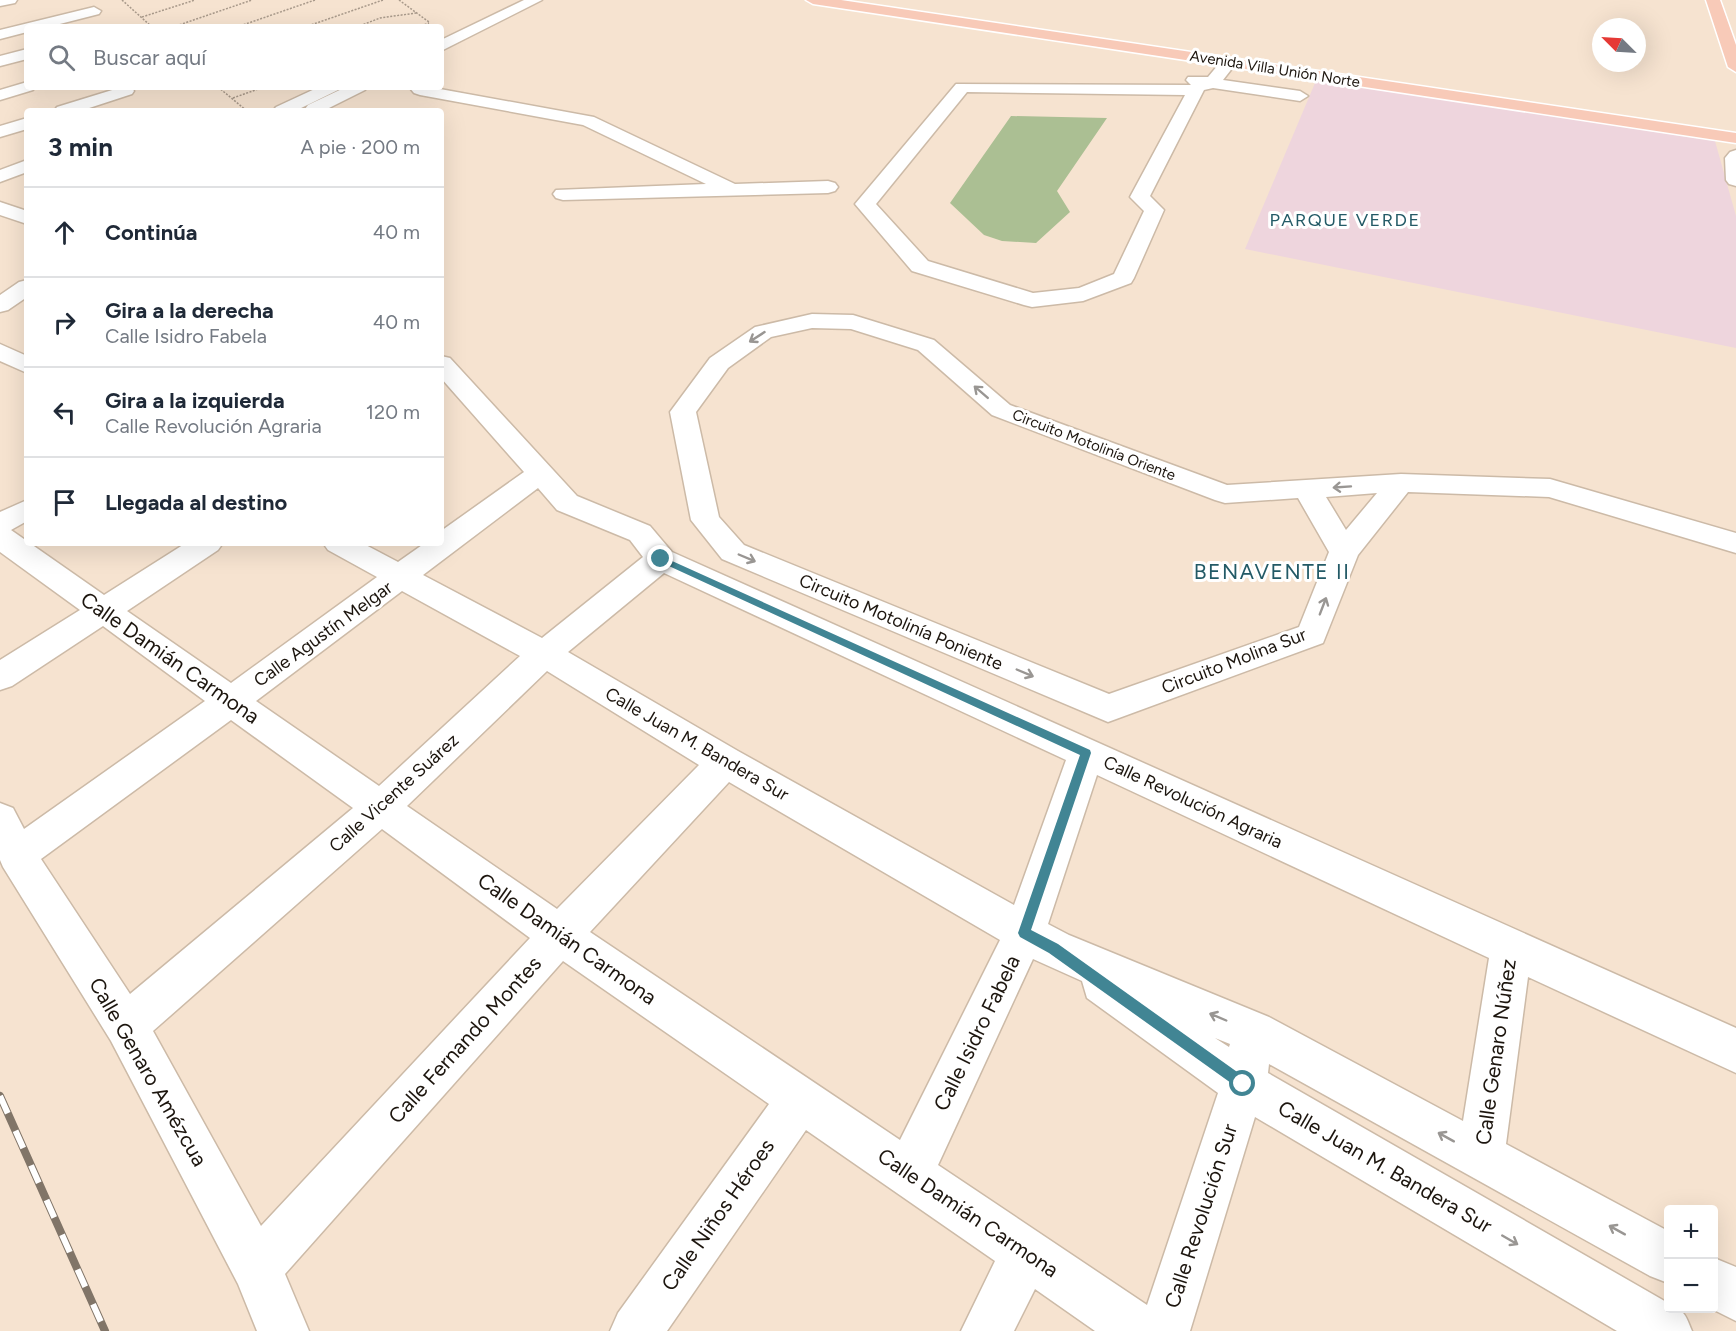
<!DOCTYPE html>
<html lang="es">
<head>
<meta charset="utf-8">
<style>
	body { margin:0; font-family:Figtree,sans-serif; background:#f6f6f7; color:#1f2937 }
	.controls { position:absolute; right:18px; bottom:18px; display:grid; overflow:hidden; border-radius:6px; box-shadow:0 6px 24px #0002 }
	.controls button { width:54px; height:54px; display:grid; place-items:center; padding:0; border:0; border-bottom:2px solid #e0e1e3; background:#fff; color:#1f2937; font:30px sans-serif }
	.compass { position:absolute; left:1592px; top:18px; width:54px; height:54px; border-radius:50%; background:#fff; box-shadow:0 6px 24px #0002; rotate:294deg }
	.stop { position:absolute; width:18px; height:18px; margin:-14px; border:4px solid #418594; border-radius:50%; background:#fff }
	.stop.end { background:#418594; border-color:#fff; box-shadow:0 2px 6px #0008 }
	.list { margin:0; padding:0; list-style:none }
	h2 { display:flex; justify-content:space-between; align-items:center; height:78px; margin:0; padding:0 24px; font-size:26px }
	h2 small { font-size:20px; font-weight:400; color:#747a83 }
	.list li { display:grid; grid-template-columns:39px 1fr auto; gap:18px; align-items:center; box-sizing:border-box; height:90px; padding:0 24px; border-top:2px solid #e0e1e3 }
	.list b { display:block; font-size:22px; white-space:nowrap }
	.list p { margin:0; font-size:20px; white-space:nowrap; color:#747a83 }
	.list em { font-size:20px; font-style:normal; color:#747a83 }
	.icon { flex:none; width:33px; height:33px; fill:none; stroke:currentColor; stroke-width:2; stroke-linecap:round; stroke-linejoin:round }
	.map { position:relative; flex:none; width:1736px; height:1331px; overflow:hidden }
	.search { position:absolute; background:#fff; box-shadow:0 6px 24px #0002; left:24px; top:24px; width:420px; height:66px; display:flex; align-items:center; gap:15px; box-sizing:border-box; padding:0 21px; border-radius:6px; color:#747a83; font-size:22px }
	.panel { position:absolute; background:#fff; box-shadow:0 6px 24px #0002; left:24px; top:108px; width:420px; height:438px; border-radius:6px }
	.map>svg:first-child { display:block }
	.education { fill:#eed5dd }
	.green { fill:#abbf93 }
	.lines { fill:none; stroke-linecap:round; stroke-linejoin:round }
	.minor-casing { stroke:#ccbaa7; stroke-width:3 }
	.major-casing { stroke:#fff; stroke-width:3 }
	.path { stroke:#a8998a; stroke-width:1.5; stroke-dasharray:2 1.5; stroke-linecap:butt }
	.minor { fill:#fff; fill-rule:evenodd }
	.major { fill:#f8cab8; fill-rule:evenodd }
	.rail-casing { stroke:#817568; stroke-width:8 }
	.rail { stroke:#fff; stroke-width:6; stroke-dasharray:19; stroke-linecap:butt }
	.oneway { stroke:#999693 }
	.route { fill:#418594 }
	.labels { text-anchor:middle; stroke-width:6; stroke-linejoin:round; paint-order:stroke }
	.far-street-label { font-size:15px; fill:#1c150e; stroke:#fff }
	.far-quarter-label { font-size:18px; letter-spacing:1.5px; fill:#235a66; stroke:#fff }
	.street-label { font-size:18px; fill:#1c150e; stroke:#fff }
	.quarter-label { font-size:21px; letter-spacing:1.5px; fill:#235a66; stroke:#fff }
	.near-street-label { font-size:21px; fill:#1c150e; stroke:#fff }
</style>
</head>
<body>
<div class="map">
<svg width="1736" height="1331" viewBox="0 0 1736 1331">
	<rect width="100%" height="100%" fill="#f6e3d0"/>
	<path class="education" d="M 1319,81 L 1715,141 L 1736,216 L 1736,348 L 1245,249 L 1315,83 Z"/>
	<path class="green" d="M 1011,116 L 1107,118 L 1057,191 L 1070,212 L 1036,243 L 1002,241 L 984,235 L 950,203 Z"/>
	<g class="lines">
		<g class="minor-casing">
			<path id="minor" d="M 0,0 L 17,0 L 15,3 L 0,6 Z
				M 524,0 L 542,0 L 441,51 L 441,40 Z
				M 94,7 L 101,11 L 99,14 L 48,27 L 27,27 L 27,32 L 0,39 L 0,30 Z
				M 27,49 L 27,59 L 0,66 L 0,56 Z
				M 1229,57 L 1237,62 L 1223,80 L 1300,91 L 1308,96 L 1300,101 L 1213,88 L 1204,90 L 1150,196 L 1164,210 L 1134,278 L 1131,283 L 1083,301 L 1032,307 L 1024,305 L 912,271 L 855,204 L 956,84 L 1191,85 L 1186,80 L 1188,77 L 1208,77 L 1223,59 ZM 967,92 L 1185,95 L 1130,197 L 1144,211 L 1114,274 L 1079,288 L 1033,293 L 928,261 L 876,204 Z
				M 27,82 L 27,87 L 35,87 L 33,90 L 0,100 L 0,90 Z
				M 122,87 L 132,88 L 134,91 L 132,94 L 80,111 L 54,111 L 57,107 Z
				M 319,87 L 340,87 L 338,90 L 295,111 L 273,111 L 276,107 Z
				M 346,87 L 367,87 L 365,90 L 323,111 L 307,111 L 305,109 L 308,105 Z
				M 409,87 L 429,87 L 594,117 L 735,184 L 828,181 L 835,183 L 838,187 L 835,191 L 828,193 L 563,200 L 556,198 L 553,194 L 556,190 L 706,184 L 583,125 L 420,95 L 414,93 Z
				M 27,118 L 27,129 L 0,137 L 0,126 Z
				M 1736,150 L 1736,186 L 1729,184 L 1726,180 L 1725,158 L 1730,152 Z
				M 27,160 L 27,172 L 0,182 L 0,170 Z
				M 0,202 L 27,211 L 27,224 L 0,215 Z
				M 27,280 L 27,297 L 8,310 L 0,312 L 0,295 L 19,282 Z
				M 812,314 L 853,315 L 934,340 L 1010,405 L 1227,485 L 1401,474 L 1550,479 L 1736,533 L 1736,553 L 1549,497 L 1408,492 L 1358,555 L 1323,643 L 1108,722 L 722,559 L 691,520 L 670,412 L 710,358 L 755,327 ZM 812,328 L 851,329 L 918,350 L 992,415 L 1215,500 L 1225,503 L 1298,498 L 1329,552 L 1299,627 L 1109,694 L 744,545 L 719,517 L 696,412 L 728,368 L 771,337 ZM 1377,493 L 1346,530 L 1326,497 Z
				M 0,344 L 27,356 L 27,373 L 0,361 Z
				M 441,356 L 450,358 L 577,496 L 650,526 L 672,552 L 1736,1028 L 1736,1073 L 1528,977 L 1506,1144 L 1668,1231 L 1668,1283 L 1650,1276 L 1269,1064 L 1268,1073 L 1668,1303 L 1668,1308 C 1685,1308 1686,1317 1692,1331 L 1617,1331 L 1255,1117 L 1190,1331 L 1095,1331 L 1035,1289 L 1014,1331 L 961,1331 L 995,1261 L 806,1130 L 667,1331 L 610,1331 L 618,1313 L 769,1104 L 563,961 L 285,1274 L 309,1331 L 257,1331 L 238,1284 L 111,1041 L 3,867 L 0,860 L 0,803 L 13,808 L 24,829 L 205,701 L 103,626 L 12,686 L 0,690 L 0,660 L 80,610 L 0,552 L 0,512 L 27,500 L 27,521 L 11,530 L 104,595 L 186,543 L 223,543 L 218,550 L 127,611 L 231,683 L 377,577 L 328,550 L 323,543 L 362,543 L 398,562 L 425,543 L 441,543 L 441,531 L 524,472 L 441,378 ZM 538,488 L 557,510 L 630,540 L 643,557 L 542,638 L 423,575 ZM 664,573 L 1066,760 L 1014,905 L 738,751 L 568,652 ZM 402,591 L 520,656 L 379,786 L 256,701 ZM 547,671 L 699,765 L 557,909 L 407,806 ZM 231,720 L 353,808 L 130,994 L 41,859 ZM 1097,775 L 1489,958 L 1463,1121 L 1269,1017 L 1069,935 L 1048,924 ZM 729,782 L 1000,940 L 900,1140 L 590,932 ZM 382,829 L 530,938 L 261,1226 L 153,1031 ZM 1033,959 L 1082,981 L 1087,998 L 1218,1093 L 1147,1305 L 938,1165 ZM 1215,1038 L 1230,1044 L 1229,1047 Z
				M 1714,1258 L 1736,1267 L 1736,1321 L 1710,1308 L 1714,1308 Z"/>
		</g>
		<g class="major-casing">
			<path id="major" d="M 806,0 L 841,0 L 1736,133 L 1736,143 L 813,4 Z
				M 1706,0 L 1720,0 L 1736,45 L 1736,72 L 1728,67 Z"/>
		</g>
		<path class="path" d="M 122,0 L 152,27
			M 399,0 L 429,22
			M 142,17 L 195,0
			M 173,27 L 252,0
			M 237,27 L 315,0
			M 305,27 L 383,0
			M 357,27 L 380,18 L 416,13
			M 418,27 L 429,23
			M 218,87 L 247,111
			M 233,98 L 264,87"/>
		<use href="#minor" class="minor"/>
		<use href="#major" class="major"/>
		<g class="rail-casing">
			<path id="rail" d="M 0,1096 L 105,1331"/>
		</g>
		<use href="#rail" class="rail"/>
	</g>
	<defs><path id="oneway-shaft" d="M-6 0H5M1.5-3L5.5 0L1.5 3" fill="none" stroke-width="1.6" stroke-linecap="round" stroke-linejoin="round" transform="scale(1.5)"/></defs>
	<g class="oneway">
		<use href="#oneway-shaft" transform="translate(757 337) rotate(147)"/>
		<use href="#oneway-shaft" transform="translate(981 392) rotate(-139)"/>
		<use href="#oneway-shaft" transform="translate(1342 487) rotate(176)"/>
		<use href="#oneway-shaft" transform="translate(747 558) rotate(23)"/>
		<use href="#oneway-shaft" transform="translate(1323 606) rotate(-69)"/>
		<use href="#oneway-shaft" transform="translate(1025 673) rotate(23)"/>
		<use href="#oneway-shaft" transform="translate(1218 1017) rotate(-157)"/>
		<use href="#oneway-shaft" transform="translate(1446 1137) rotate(-151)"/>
		<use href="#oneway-shaft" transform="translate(1617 1230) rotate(-151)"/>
		<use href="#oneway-shaft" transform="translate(1510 1240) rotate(30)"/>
	</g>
	<path class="route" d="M 661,556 L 1090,750 L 1091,753 L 1031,930 L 1058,944 L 1247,1079 L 1249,1084 L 1247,1088 L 1243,1090 L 1238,1088 L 1049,953 L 1020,937 L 1018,933 L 1080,755 L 658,561 L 657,559 Z"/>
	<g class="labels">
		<g class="far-street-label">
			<text transform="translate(1275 69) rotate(9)" y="5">Avenida Villa Unión Norte</text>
			<text transform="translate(1094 445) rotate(21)" y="5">Circuito Motolinía Oriente</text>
		</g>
		<g class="far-quarter-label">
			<text x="1345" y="226">PARQUE VERDE</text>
		</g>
		<g class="street-label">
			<text transform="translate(901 622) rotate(23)" y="6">Circuito Motolinía Poniente</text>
			<text transform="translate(323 634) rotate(-36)" y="6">Calle Agustín Melgar</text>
			<text transform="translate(1234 661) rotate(-21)" y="6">Circuito Molina Sur</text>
			<text transform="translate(697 744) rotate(30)" y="6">Calle Juan M. Bandera Sur</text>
			<text transform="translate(394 793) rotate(-42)" y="6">Calle Vicente Suárez</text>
			<text transform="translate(1193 802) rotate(25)" y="6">Calle Revolución Agraria</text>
		</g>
		<g class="quarter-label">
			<text x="1272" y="579">BENAVENTE II</text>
		</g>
		<g class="near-street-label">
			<text transform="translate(170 658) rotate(35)" y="7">Calle Damián Carmona</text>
			<text transform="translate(567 939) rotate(35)" y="7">Calle Damián Carmona</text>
			<text transform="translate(977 1033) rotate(-64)" y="7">Calle Isidro Fabela</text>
			<text transform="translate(465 1040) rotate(-48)" y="7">Calle Fernando Montes</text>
			<text transform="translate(1496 1052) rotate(-82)" y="7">Calle Genaro Núñez</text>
			<text transform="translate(148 1072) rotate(60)" y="7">Calle Genaro Amézcua</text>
			<text transform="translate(1385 1167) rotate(30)" y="7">Calle Juan M. Bandera Sur</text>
			<text transform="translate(968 1213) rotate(34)" y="7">Calle Damián Carmona</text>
			<text transform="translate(718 1215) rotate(-55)" y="7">Calle Niños Héroes</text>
			<text transform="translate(1201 1216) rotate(-72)" y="7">Calle Revolución Sur</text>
		</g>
	</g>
</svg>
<div class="controls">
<button>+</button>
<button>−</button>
</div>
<svg class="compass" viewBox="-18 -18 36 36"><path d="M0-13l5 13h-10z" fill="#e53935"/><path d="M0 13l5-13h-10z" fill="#747a83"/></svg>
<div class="stop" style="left:1243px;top:1084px"></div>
<div class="stop end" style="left:661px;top:559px"></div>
<div class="search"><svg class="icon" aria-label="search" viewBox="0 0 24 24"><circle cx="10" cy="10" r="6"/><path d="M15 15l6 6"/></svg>Buscar aquí</div>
<section class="panel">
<h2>3 min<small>A pie · 200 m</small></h2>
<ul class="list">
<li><svg class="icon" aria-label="ahead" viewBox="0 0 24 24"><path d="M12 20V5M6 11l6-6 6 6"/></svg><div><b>Continúa</b></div><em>40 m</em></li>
<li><svg class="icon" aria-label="right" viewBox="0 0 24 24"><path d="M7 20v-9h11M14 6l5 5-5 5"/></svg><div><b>Gira a la derecha</b><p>Calle Isidro Fabela</p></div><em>40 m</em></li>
<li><svg class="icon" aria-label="left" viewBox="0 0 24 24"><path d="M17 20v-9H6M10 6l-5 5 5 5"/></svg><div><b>Gira a la izquierda</b><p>Calle Revolución Agraria</p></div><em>120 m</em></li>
<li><svg class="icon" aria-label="arrive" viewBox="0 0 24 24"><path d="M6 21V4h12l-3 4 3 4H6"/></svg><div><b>Llegada al destino</b></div></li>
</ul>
</section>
</div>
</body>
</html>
